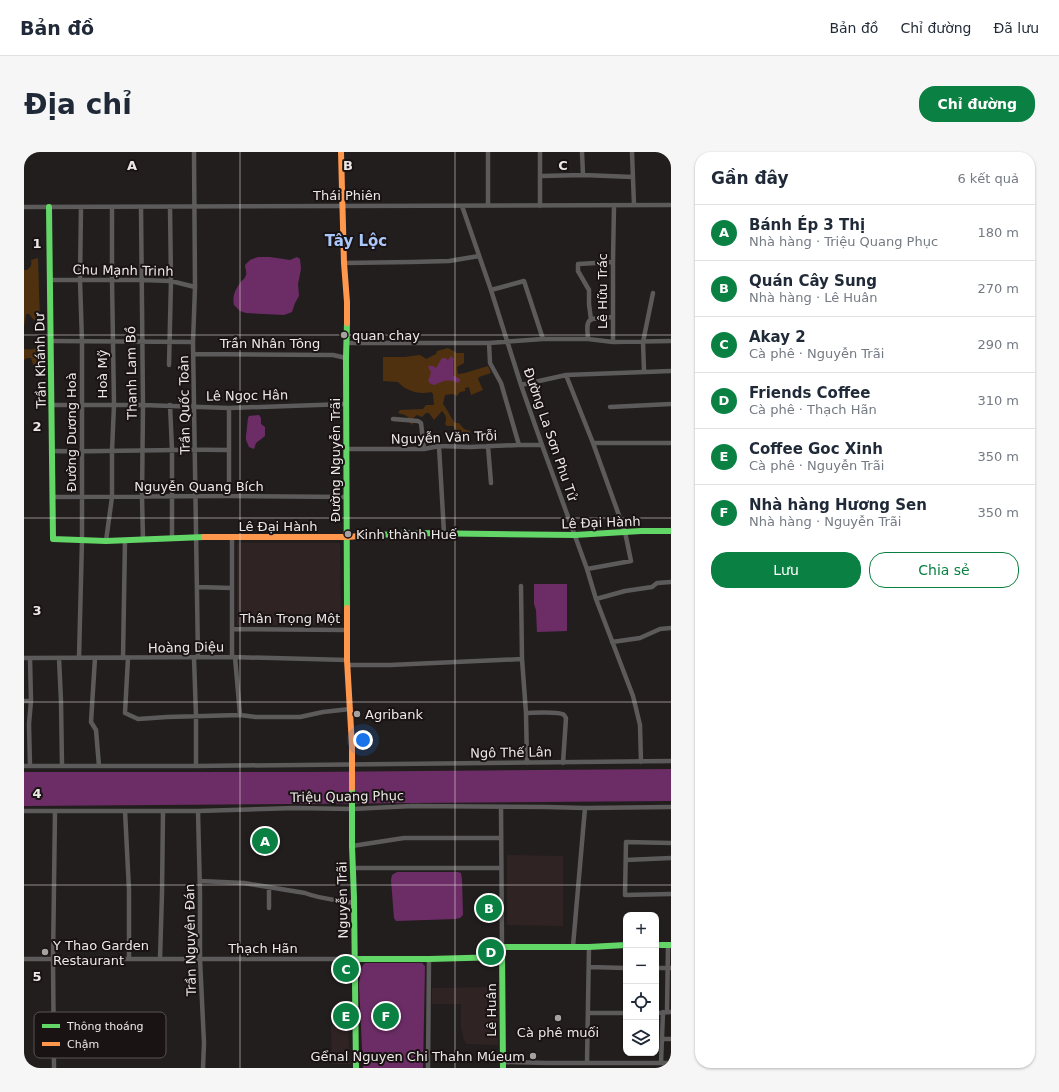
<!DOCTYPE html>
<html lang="vi">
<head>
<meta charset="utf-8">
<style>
	body { margin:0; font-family:"DejaVu Sans",sans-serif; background:#f6f6f7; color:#1f2937 }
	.controls { position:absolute; right:12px; bottom:12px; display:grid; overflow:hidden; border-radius:8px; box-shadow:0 1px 3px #0004 }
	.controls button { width:36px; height:36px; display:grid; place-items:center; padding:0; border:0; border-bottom:1px solid #e0e1e3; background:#fff; color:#1f2937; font:20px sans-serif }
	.you { position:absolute; left:339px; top:588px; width:14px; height:14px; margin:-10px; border:3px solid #fff; border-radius:50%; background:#1a73e8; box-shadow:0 0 0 6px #1a73e833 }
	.badge { display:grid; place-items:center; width:26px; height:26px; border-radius:50%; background:#0b8043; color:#fff; font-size:13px; font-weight:700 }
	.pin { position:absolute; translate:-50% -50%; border:2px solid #fff; box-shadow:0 1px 4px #0006 }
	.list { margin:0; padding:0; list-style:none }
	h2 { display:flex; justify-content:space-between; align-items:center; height:52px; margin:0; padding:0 16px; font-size:17px }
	h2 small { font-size:13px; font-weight:400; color:#747a83 }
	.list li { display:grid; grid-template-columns:26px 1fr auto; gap:12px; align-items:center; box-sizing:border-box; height:56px; padding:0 16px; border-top:1px solid #e0e1e3 }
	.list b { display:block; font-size:15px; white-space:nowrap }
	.list p { margin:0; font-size:13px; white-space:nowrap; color:#747a83 }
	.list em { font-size:13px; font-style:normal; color:#747a83 }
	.actions { display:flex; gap:8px; padding:12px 16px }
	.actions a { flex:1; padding:9px 0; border:1px solid #0b8043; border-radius:16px; text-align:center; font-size:14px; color:#0b8043 }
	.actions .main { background:#0b8043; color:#fff }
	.icon { flex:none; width:22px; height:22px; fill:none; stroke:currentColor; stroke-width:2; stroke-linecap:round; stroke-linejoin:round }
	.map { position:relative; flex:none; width:647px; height:916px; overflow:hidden; border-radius:16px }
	header { display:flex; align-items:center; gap:24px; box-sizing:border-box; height:56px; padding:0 20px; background:#fff; border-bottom:1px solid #e0e1e3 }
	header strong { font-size:19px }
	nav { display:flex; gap:22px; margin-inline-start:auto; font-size:14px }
	.intro { display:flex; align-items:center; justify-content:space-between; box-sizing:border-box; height:96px; padding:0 24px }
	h1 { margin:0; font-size:28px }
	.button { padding:10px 18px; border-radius:16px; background:#0b8043; color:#fff; font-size:14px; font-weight:700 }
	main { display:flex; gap:24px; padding:0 24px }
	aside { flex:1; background:#fff; border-radius:16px; box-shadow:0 1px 3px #0004 }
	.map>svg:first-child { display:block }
	.built { fill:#302323 }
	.green { fill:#50310f }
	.water { fill:#6c2d66; fill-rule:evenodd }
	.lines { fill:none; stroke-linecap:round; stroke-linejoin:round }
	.street { stroke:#5c5a5a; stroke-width:4.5 }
	.fast { stroke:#63d668; stroke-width:6 }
	.slow { stroke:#ff974d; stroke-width:6 }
	.grid { fill:none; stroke:#ede8e8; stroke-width:1; stroke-opacity:0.55 }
	.poi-dot { fill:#a6a1a1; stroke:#1a1314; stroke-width:1.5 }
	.labels { text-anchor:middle; stroke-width:4; stroke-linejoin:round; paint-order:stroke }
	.street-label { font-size:13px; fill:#ede8e8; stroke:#1a1314 }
	.poi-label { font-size:13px; fill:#ede8e8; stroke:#1a1314; text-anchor:start }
	.quarter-label { font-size:15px; font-weight:bold; fill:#a9c7fa; stroke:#1a1314 }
	.key { fill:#1a1314; stroke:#595354; stroke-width:1 }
	.key-label { font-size:11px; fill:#ede8e8 }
	.grid-label { font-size:13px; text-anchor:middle; font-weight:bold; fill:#ede8e8; stroke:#1a1314; stroke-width:4; stroke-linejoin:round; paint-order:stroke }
</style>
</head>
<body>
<header>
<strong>Bản đồ</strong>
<nav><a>Bản đồ</a><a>Chỉ đường</a><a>Đã lưu</a></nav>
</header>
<div class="intro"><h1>Địa chỉ</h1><a class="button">Chỉ đường</a></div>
<main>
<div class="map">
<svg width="647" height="916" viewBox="0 0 647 916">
	<rect width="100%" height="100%" fill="#231e1e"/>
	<path class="built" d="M 213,391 L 316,391 L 317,473 L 213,473 Z
		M 483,703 L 539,704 L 539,774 L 483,773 Z
		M 475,835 L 474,893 L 442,892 L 440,888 L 437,875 L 437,852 L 408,852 L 408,836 Z
		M 324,873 L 326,912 L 308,912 L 307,874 Z"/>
	<path class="green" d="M 14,106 L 16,171 L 9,167 L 5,162 L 2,162 L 0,175 L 0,118 L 3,118 C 7,115 8,113 7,108 Z
		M 17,194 L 16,223 L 12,223 L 7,206 L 3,206 L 0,208 L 0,197 C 7,198 11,197 17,194 Z
		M 424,196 L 433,201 L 440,201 L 440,211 L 433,215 L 434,222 L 441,221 L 464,214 L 467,221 L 455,225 L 454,227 L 459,238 L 447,243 L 445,235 L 441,236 L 441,239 L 436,240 L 433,244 L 429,242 L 421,243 L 419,252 C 424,258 426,265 431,271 L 435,271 L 440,277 L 446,279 L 446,283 L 442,283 L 438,286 L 429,286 L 431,281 L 431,277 L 429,274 L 423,274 L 421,272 C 423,267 422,263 418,259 L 410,268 L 405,261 L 402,261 L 398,265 L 393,263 L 389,266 L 389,273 L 386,271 L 385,266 L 381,263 L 374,261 L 376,258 L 399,257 L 402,253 L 410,253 L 409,242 L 407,240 C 395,243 382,239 374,230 L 359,229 L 359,205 L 380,205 L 396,203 L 402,207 L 412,202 L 413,199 Z"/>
	<path class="water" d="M 234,105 L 246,105 L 266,108 L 273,105 L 276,107 L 277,117 L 274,132 L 275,144 L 271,151 L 268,160 L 260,163 L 222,161 L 216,159 L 210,153 C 208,145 211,138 216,131 C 218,128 221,127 222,123 C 223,119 221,117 221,113 L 226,108 Z
		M 427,204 L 430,207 C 428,212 430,217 429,223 L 436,227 L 436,229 L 434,231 C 426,227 419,228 411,233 L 407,232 L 404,229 L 407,221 L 404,214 L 409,214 L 412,216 L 418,206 L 421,206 L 424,208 Z
		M 235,263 L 237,266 L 237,272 L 241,275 L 241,284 L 232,291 L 230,297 L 225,295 L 222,288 L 222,284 L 224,266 L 225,264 Z
		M 510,432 L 543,432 L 543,479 L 513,480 L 512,458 L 510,452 Z
		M 647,617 L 647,649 L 0,654 L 0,620 L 286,620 Z
		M 373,720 L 434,720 L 437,721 L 438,728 L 439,763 L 436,766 L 431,767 L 372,769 L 370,766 L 367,728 L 368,723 Z
		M 341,811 L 398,811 L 401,814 L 399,916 L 339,916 L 335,832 L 337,817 L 339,813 ZM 360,855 C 366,855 373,859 371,867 C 365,882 342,864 360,855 Z"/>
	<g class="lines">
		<path class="street" d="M 170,0 L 171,135 L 169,190 L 174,505
			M 558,0 L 559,23
			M 608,0 L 610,53
			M 517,24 L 559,23 L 609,25
			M 438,54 L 467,138 L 497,233 L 518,293 L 563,417 L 572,447 L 609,544 L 616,573 L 617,610
			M 464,54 L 464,0
			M 516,54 L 516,0
			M 0,55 L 647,53
			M 117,55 L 119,253 L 118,345 L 119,387
			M 320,111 L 387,110 L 425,109 L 455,104
			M 26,128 L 117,128 L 147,129 L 171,135
			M 467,138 L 500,129 L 519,187
			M 567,168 L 565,152 L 565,138 L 554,119 L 554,112 L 589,110
			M 564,187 C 564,181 561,171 567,167 L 589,165
			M 27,189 L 169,190
			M 589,190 L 589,110 L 590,53
			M 323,191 L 465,191 L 519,187 L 564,187 L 589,190 L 647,189
			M 465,191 L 466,211 L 477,231 L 495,293
			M 170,202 L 309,203 L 322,206
			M 145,213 L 147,129 L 146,55
			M 620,219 L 619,190 L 629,141
			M 542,223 L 569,291 L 601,380 L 607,409 L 563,417
			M 497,233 L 542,223 L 647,219
			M 27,253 L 119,253 L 205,256 L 322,252
			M 146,253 L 148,298 L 148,386
			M 586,255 L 647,252
			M 205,256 L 205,344
			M 369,267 L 394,269 L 397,271 L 400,297
			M 569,291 L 647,291
			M 415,294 L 420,381
			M 464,294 L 467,331
			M 323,297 L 400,297 L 415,294 L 446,295 L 495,293 L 518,293
			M 28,299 C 87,300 145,297 204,298
			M 28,345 L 205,344 L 323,345
			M 82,389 L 88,345 L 88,299 L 90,253 L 88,128 L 88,55
			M 497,434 L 498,507 L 502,561 L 503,611
			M 173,435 L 208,436
			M 572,447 L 601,439 L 628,435 L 633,431 L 647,430
			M 209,477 L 323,478
			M 588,490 L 616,486 L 636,477 L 647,476
			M 208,505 L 208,385
			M 211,505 L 216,563
			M 0,506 L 208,505 L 323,508
			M 6,506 L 7,549 L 5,572 L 6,614
			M 35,506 L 37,549 L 38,614
			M 55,506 L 58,388 L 58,190 L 56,128 L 57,55
			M 71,506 L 67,570 L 72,578 L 75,614
			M 99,506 L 101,388
			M 104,506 L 101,561 L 114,567 L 143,565 L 216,563 L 232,565 L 276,565 L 299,560 L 326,557
			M 170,506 L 172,564 L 172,614
			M 323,513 L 366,513 L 498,507
			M 0,549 L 7,549
			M 502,561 C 509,561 536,559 540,563 C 541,564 541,565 542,566 L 539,611
			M 0,614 L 172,614 L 647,609
			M 477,655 L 478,795
			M 0,659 L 174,659 L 271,656 L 328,657 L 388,654 L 522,655 L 561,656 L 647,655
			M 101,659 L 105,738 L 105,807
			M 174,659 L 176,741 L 176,807 L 180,891 L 179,916
			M 647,691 L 602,690 L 601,743 L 647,742
			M 328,694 L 380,686 L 477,686
			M 602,708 L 647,706
			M 329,716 L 477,716
			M 176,729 L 220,731 L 281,741 C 296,747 314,748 330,751
			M 245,735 L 245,756
			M 549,794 L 561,656
			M 0,807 L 330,807
			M 136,807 L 138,741 L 139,659
			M 565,815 L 602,816
			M 632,816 L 647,816
			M 643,860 L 644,793
			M 564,861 L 602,861
			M 632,861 L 647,860
			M 638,887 L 647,887
			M 479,910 L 523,911 L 647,911
			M 563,911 L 565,795
			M 637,911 L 639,860
			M 30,916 L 29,807 L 31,659
			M 404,916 L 405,807"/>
		<path class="fast" d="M 25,55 L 29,387 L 82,389 L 180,385
			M 353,383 L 392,381 L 551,383 L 617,379 L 647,379
			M 323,456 L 322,206 L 323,171
			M 328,636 L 328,694 L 330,746 L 332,916
			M 632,793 L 647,793
			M 330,807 L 405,807 L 478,805
			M 479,916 L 478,795 L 565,795 L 602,793"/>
		<path class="slow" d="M 317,0 L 320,111 L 323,150 L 323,171
			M 180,385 L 322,385 L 353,383
			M 323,456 L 323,508 L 328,594 L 328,636"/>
	</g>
	<path class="grid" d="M 216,0 L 216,916M 431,0 L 431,916M 0,183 L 647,183M 0,366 L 647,366M 0,550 L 647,550M 0,733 L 647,733"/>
	<g class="poi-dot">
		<circle cx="320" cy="183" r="4"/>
		<circle cx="324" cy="382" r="4"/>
		<circle cx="333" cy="562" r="4"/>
		<circle cx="21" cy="800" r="4"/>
		<circle cx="534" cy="866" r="4"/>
		<circle cx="509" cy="904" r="4"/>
	</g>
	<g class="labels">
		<g class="street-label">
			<text x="323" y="48">Thái Phiên</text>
			<text transform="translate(99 118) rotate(1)" y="5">Chu Mạnh Trinh</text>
			<text transform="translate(578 139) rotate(-90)" y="5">Lê Hữu Trác</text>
			<text x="246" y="196">Trần Nhân Tông</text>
			<text transform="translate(16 209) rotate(-91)" y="5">Trần Khánh Dư</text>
			<text transform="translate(107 221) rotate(-91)" y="5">Thanh Lam Bồ</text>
			<text transform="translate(78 222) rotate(-90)" y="5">Hoà Mỹ</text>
			<text transform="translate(223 243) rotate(-1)" y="5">Lê Ngọc Hân</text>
			<text transform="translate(160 253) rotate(-91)" y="5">Trần Quốc Toản</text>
			<text transform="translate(47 280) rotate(-90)" y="5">Đường Dương Hoà</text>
			<text transform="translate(527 282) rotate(71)" y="5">Đường La Sơn Phu Tử</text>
			<text transform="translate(420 285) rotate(-2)" y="5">Nguyễn Văn Trỗi</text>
			<text transform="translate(311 308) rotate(-90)" y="5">Đường Nguyễn Trãi</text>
			<text x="175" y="339">Nguyễn Quang Bích</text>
			<text transform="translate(577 370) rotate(-2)" y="5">Lê Đại Hành</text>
			<text x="254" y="379">Lê Đại Hành</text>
			<text x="266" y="471">Thân Trọng Một</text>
			<text transform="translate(162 495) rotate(-1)" y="5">Hoàng Diệu</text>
			<text transform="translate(487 600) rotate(-1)" y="5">Ngô Thế Lân</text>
			<text transform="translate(323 644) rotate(-1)" y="5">Triệu Quang Phục</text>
			<text transform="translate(318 748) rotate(-91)" y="5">Nguyễn Trãi</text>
			<text transform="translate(166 788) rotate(-91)" y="5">Trần Nguyên Đán</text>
			<text x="239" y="801">Thạch Hãn</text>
			<text transform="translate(467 858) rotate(-90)" y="5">Lê Huân</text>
		</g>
		<g class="poi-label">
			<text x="328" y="188">quan chay</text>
			<text x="332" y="387">Kinh thành Huế</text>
			<text x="341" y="567">Agribank</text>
			<text x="29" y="798">Y Thao Garden<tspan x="29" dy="15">Restaurant</tspan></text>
			<text x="534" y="885" text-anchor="middle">Cà phê muối</text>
			<text x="501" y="909" text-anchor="end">Gểnal Nguyen Chi Thahn Múeum</text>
		</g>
		<g class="quarter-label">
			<text x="332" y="94">Tây Lộc</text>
		</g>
	</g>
	<rect x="10" y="860" width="132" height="46" rx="6" class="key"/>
	<rect x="18" y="872" width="18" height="4" fill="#63d668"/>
	<rect x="18" y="890" width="18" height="4" fill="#ff974d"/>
	<g class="key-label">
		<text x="43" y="878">Thông thoáng</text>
		<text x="43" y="896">Chậm</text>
	</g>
	<g class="grid-label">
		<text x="108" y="18">A</text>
		<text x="324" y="18">B</text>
		<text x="539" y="18">C</text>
		<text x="13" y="96">1</text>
		<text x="13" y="279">2</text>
		<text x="13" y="463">3</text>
		<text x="13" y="646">4</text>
		<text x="13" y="829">5</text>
	</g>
</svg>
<div class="controls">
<button>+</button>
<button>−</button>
<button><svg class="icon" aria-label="locate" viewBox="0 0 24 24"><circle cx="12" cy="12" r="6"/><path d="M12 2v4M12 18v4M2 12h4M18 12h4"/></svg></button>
<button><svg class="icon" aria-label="layers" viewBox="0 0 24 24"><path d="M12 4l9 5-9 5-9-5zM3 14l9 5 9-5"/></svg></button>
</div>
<div class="you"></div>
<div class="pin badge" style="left:241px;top:689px">A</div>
<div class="pin badge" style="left:465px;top:756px">B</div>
<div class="pin badge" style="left:322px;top:817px">C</div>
<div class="pin badge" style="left:467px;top:800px">D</div>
<div class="pin badge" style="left:322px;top:864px">E</div>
<div class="pin badge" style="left:362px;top:864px">F</div>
</div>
<aside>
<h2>Gần đây<small>6 kết quả</small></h2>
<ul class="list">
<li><span class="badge">A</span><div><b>Bánh Ép 3 Thị</b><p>Nhà hàng · Triệu Quang Phục</p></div><em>180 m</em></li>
<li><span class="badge">B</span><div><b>Quán Cây Sung</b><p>Nhà hàng · Lê Huân</p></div><em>270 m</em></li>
<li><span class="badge">C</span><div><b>Akay 2</b><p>Cà phê · Nguyễn Trãi</p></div><em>290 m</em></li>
<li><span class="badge">D</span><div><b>Friends Coffee</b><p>Cà phê · Thạch Hãn</p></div><em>310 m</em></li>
<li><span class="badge">E</span><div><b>Coffee Goc Xinh</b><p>Cà phê · Nguyễn Trãi</p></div><em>350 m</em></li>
<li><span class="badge">F</span><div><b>Nhà hàng Hương Sen</b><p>Nhà hàng · Nguyễn Trãi</p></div><em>350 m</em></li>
</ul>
<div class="actions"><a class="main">Lưu</a><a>Chia sẻ</a></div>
</aside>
</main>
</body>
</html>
